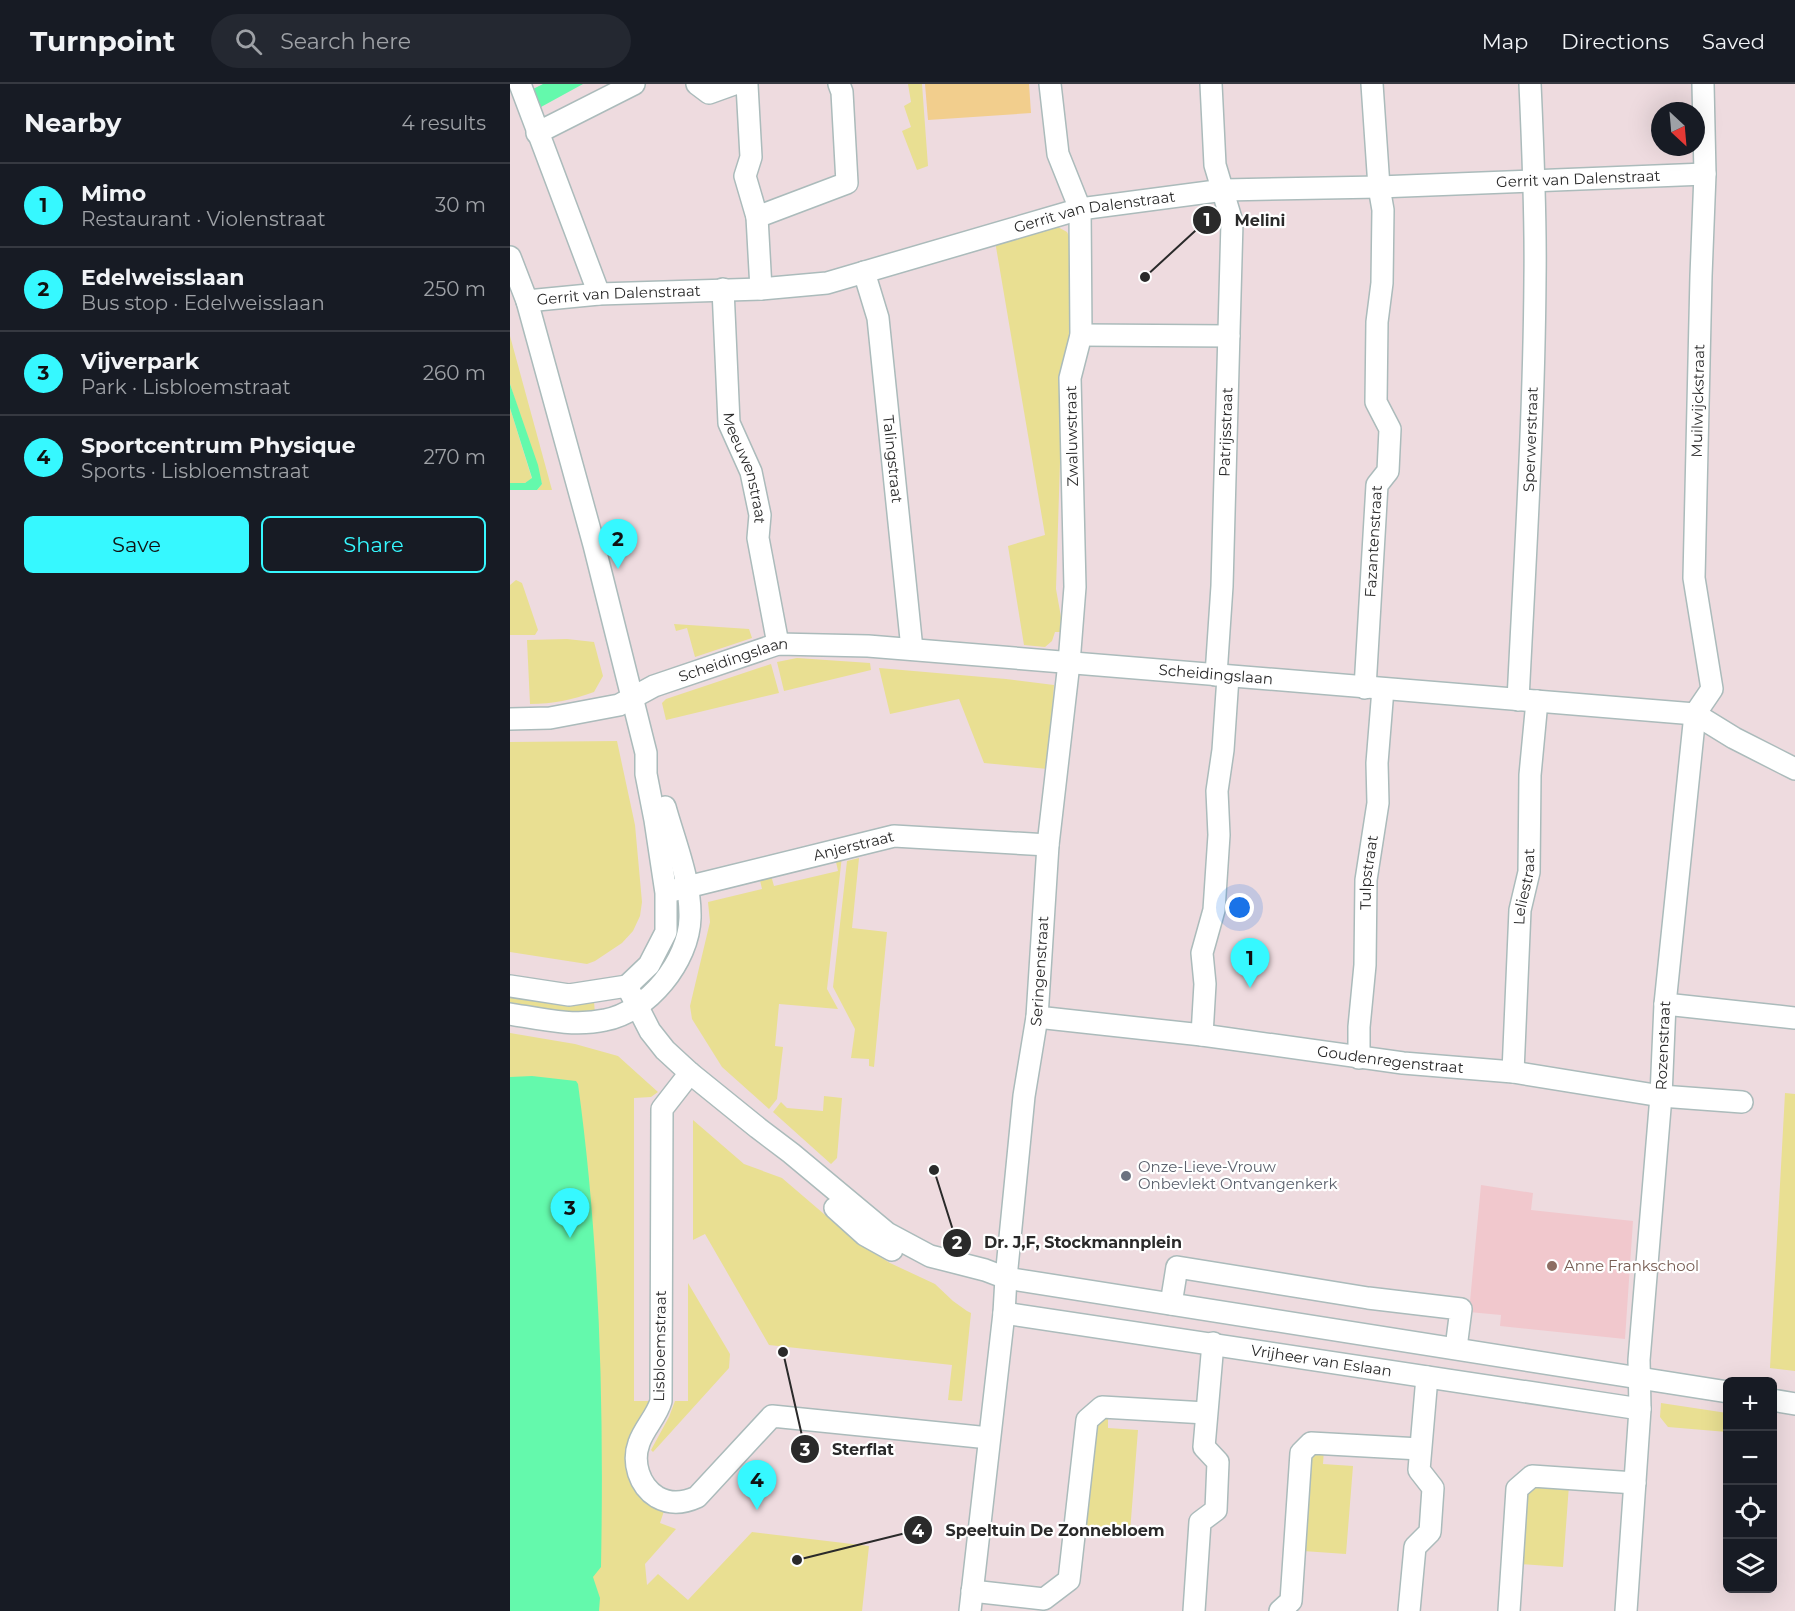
<!DOCTYPE html>
<html lang="en">
<head>
<meta charset="utf-8">
<style>
	body { margin:0; font-family:Montserrat,sans-serif; background:#242831; color:#f1f3f6 }
	.controls { position:absolute; right:18px; bottom:18px; display:grid; overflow:hidden; border-radius:9px; box-shadow:0 6px 24px #0002 }
	.controls button { width:54px; height:54px; display:grid; place-items:center; padding:0; border:0; border-bottom:2px solid #363941; background:#171b24; color:#f1f3f6; font:30px sans-serif }
	.compass { position:absolute; left:1141px; top:18px; width:54px; height:54px; border-radius:50%; background:#171b24; box-shadow:0 6px 24px #0002; rotate:154deg }
	.you { position:absolute; left:730px; top:824px; width:21px; height:21px; margin:-15px; border:4px solid #fff; border-radius:50%; background:#1a73e8; box-shadow:0 0 0 9px #1a73e833 }
	.badge { display:grid; place-items:center; width:39px; height:39px; border-radius:50%; background:#36f8ff; color:#111; font-size:20px; font-weight:700 }
	.pin { position:absolute; translate:-50% -50px; filter:drop-shadow(0 2px 3px #0008) }
	.pin::after { content:''; position:absolute; top:32px; width:21px; height:18px; background:inherit; clip-path:polygon(0 0,100% 0,50% 100%) }
	.list { margin:0; padding:0; list-style:none }
	h2 { display:flex; justify-content:space-between; align-items:center; height:78px; margin:0; padding:0 24px; font-size:26px }
	h2 small { font-size:20px; font-weight:400; color:#9ea1a6 }
	.list li { display:grid; grid-template-columns:39px 1fr auto; gap:18px; align-items:center; box-sizing:border-box; height:84px; padding:0 24px; border-top:2px solid #363941 }
	.list b { display:block; font-size:22px; white-space:nowrap }
	.list p { margin:0; font-size:20px; white-space:nowrap; color:#9ea1a6 }
	.list em { font-size:20px; font-style:normal; color:#9ea1a6 }
	.actions { display:flex; gap:12px; padding:18px 24px }
	.actions a { flex:1; padding:14px 0; border:2px solid #36f8ff; border-radius:9px; text-align:center; font-size:21px; color:#36f8ff }
	.actions .main { background:#36f8ff; color:#111 }
	.icon { flex:none; width:33px; height:33px; fill:none; stroke:currentColor; stroke-width:2; stroke-linecap:round; stroke-linejoin:round }
	.map { position:relative; flex:none; width:1285px; height:1527px; overflow:hidden }
	header { display:flex; align-items:center; gap:36px; box-sizing:border-box; height:84px; padding:0 30px; background:#171b24; border-bottom:2px solid #363941 }
	header strong { font-size:28px }
	nav { display:flex; gap:33px; margin-inline-start:auto; font-size:21px }
	.search { width:420px; height:54px; background:#242831; display:flex; align-items:center; gap:15px; box-sizing:border-box; padding:0 21px; border-radius:33px; color:#9ea1a6; font-size:22px }
	main { display:flex }
	aside { flex:1; background:#171b24 }
	.map>svg:first-child { display:block }
	.education { fill:#f1c8cd }
	.green { fill:#e9df92 }
	.pitch { fill:#f2ce8d }
	.water { fill:#64f9ac }
	.lines { fill:none; stroke-linecap:round; stroke-linejoin:round }
	.minor-casing { stroke:#abbbbb; stroke-width:24 }
	.minor { stroke:#fff; stroke-width:21 }
	.worship-dot { fill:#6b7280; stroke:#fff; stroke-width:2 }
	.education-dot { fill:#8d6e63; stroke:#fff; stroke-width:2 }
	.labels { text-anchor:middle; stroke-width:4.5; stroke-linejoin:round; paint-order:stroke }
	.street-label { font-size:15px; fill:#2a2a2a; stroke:#fff }
	.worship-label { font-size:15px; fill:#5b616d; stroke:#fff; text-anchor:start }
	.education-label { font-size:15px; fill:#785e54; stroke:#fff; text-anchor:start }
	.leader { fill:none; stroke:#2a2a2a; stroke-width:2 }
	.callout-dot { fill:#2a2a2a; stroke:#fff; stroke-width:2 }
	.mark-label { font-size:18px; text-anchor:middle; font-weight:bold; fill:#fff }
	.callout-label { font-size:16px; text-anchor:middle; font-weight:bold; fill:#2a2a2a; stroke:#fff; stroke-width:4.5; stroke-linejoin:round; paint-order:stroke }
</style>
</head>
<body>
<header>
<strong>Turnpoint</strong>
<div class="search"><svg class="icon" aria-label="search" viewBox="0 0 24 24"><circle cx="10" cy="10" r="6"/><path d="M15 15l6 6"/></svg>Search here</div>
<nav><a>Map</a><a>Directions</a><a>Saved</a></nav>
</header>
<main>
<aside>
<h2>Nearby<small>4 results</small></h2>
<ul class="list">
<li><span class="badge">1</span><div><b>Mimo</b><p>Restaurant · Violenstraat</p></div><em>30 m</em></li>
<li><span class="badge">2</span><div><b>Edelweisslaan</b><p>Bus stop · Edelweisslaan</p></div><em>250 m</em></li>
<li><span class="badge">3</span><div><b>Vijverpark</b><p>Park · Lisbloemstraat</p></div><em>260 m</em></li>
<li><span class="badge">4</span><div><b>Sportcentrum Physique</b><p>Sports · Lisbloemstraat</p></div><em>270 m</em></li>
</ul>
<div class="actions"><a class="main">Save</a><a>Share</a></div>
</aside>
<div class="map">
<svg width="1285" height="1527" viewBox="0 0 1285 1527">
	<rect width="100%" height="100%" fill="#eedbdf"/>
	<path class="education" d="M 971,1101 L 1023,1109 L 1021,1126 L 1123,1137 L 1115,1255 L 990,1242 L 991,1231 L 959,1228 Z"/>
	<path class="green" d="M 398,0 L 412,0 L 418,82 L 407,86 L 392,47 L 401,43 L 394,22 L 401,18 Z
		M 546,142 L 557,148 L 564,163 L 560,253 L 553,283 L 546,505 L 551,533 L 551,548 L 545,548 L 542,557 L 535,563 L 514,561 L 498,462 L 535,451 L 485,157 Z
		M 0,252 L 42,406 L 27,406 L 32,400 L 0,300 Z
		M 0,324 L 22,395 L 15,399 L 0,399 Z
		M 6,496 L 12,499 L 28,546 L 25,551 L 0,551 L 0,501 Z
		M 164,540 L 239,545 L 242,554 L 185,573 L 177,544 L 166,547 Z
		M 57,555 L 84,558 L 93,592 L 84,608 C 62,616 43,620 20,620 L 17,556 Z
		M 287,574 L 360,579 L 361,586 L 274,607 L 267,578 Z
		M 261,580 L 269,609 L 156,636 L 152,619 L 156,615 Z
		M 369,584 L 496,595 L 544,601 L 538,685 L 474,679 L 449,615 L 380,630 Z
		M 107,657 L 125,741 L 132,818 L 130,832 L 123,847 L 112,859 L 85,877 L 77,880 L 0,868 L 0,658 Z
		M 332,772 L 317,905 L 328,925 L 269,920 L 265,962 L 273,963 L 267,1015 L 259,1025 L 212,983 L 182,935 L 180,922 L 200,838 L 198,818 L 252,805 L 249,792 L 260,788 L 264,802 L 328,787 L 325,773 Z
		M 349,774 L 342,844 L 377,848 L 364,983 L 359,982 L 359,975 L 341,974 L 345,945 L 323,903 L 337,777 Z
		M 0,909 L 84,917 L 85,931 L 0,924 Z
		M 0,949 L 65,960 L 108,972 L 148,1008 L 141,1013 L 124,1014 L 124,1317 L 140,1317 L 123,1355 L 155,1424 L 150,1439 L 166,1445 L 135,1480 L 137,1501 L 148,1490 L 178,1516 L 242,1448 L 359,1462 L 352,1527 L 0,1527 Z
		M 1275,1009 L 1285,1010 L 1285,1287 L 1260,1284 Z
		M 314,1012 L 332,1014 L 327,1074 L 321,1080 L 263,1028 L 271,1018 L 277,1024 L 313,1027 Z
		M 183,1036 L 234,1080 L 272,1094 L 349,1160 L 380,1179 L 425,1200 L 443,1217 L 457,1227 L 461,1229 L 452,1317 L 438,1316 L 442,1281 L 259,1261 L 195,1150 L 183,1156 Z
		M 178,1199 L 220,1270 L 219,1284 L 143,1368 L 141,1366 L 159,1333 L 165,1317 L 178,1317 Z
		M 1151,1319 L 1217,1329 L 1217,1348 L 1158,1343 L 1150,1333 Z
		M 598,1329 L 598,1344 L 628,1346 L 620,1448 L 571,1443 L 583,1339 Z
		M 810,1364 L 814,1365 L 813,1380 L 843,1382 L 836,1470 L 793,1467 L 799,1374 Z
		M 1026,1398 L 1059,1401 L 1053,1483 L 1009,1480 L 1014,1409 Z"/>
	<path class="pitch" d="M 415,0 L 519,0 L 521,29 L 418,36 Z"/>
	<path class="water" d="M 33,0 L 73,0 L 31,23 L 23,5 Z
		M 0,300 L 28,381 L 32,400 L 27,406 L 0,406 L 0,399 L 15,399 L 22,394 L 0,324 Z
		M 22,992 L 66,997 L 68,1000 C 90,1160 94,1322 91,1483 L 83,1493 L 90,1514 L 89,1527 L 0,1527 L 0,993 Z"/>
	<g class="lines">
		<g class="minor-casing">
			<g id="minor">
				<path d="M 10,0 L 89,210"/>
				<path d="M 187,0 L 199,9 L 224,0"/>
				<path d="M 701,0 L 705,81 L 722,138 L 712,502 L 706,591"/>
				<path d="M 237,1 L 241,73 L 235,92 L 247,133 L 251,205"/>
				<path d="M 27,49 L 124,0"/>
				<path d="M 247,133 L 337,99 L 332,8 L 329,0"/>
				<path d="M 0,173 L 17,217 L 84,461 L 136,669 L 136,690 L 145,736 L 156,809 L 156,848 L 139,881 L 117,902"/>
				<path id="s1" d="M 354,188 L 368,234 L 402,565"/>
				<path id="s2" d="M 213,205 L 219,339 L 241,388 L 250,431 L 248,454 L 268,560"/>
				<path id="s3" d="M 17,217 L 89,210 L 251,205 L 317,199 L 570,125 L 714,106 L 869,103 L 1195,90"/>
				<path d="M 571,251 L 719,252"/>
				<path id="s4" d="M 855,604 L 867,401 L 878,387 L 880,345 L 866,318 L 867,238 L 872,199 L 873,126 L 869,103 L 862,0"/>
				<path id="s5" d="M 1008,616 C 1015,476 1024,335 1025,195 C 1026,130 1023,65 1020,0"/>
				<path id="s6" d="M 0,635 L 40,634 L 109,621 L 144,602 L 268,560 L 358,562 L 1185,630 L 1224,654 L 1285,685"/>
				<path id="s7" d="M 165,806 L 384,752 L 538,761"/>
				<path d="M 0,902 L 59,911 L 117,902"/>
				<path d="M 117,902 L 140,947 L 155,966 L 180,989 L 248,1044 L 281,1069 L 377,1149 L 420,1172 L 475,1186 L 496,1194 L 1218,1308"/>
				<path d="M 1155,920 L 1285,934"/>
				<path d="M 0,930 C 31,935 64,943 95,936 C 138,928 179,877 180,834 C 181,797 165,759 155,723"/>
				<path id="s8" d="M 527,933 L 692,951 L 893,979 L 1003,988 L 1151,1012 L 1232,1018"/>
				<path d="M 692,951 L 695,900 L 692,869 L 704,826 L 709,751 L 707,707 L 713,666 L 718,593"/>
				<path id="s9" d="M 849,974 L 849,943 L 855,881 L 856,796 L 868,719 L 867,679 L 873,605"/>
				<path id="s10" d="M 1003,988 L 1010,826 L 1019,788 L 1020,691 L 1027,617"/>
				<path d="M 180,989 L 152,1025 L 151,1317 C 147,1332 134,1344 129,1359 C 122,1378 129,1402 147,1413 C 161,1421 174,1419 187,1413 L 262,1332 L 479,1354"/>
				<path d="M 325,1124 L 355,1151 L 382,1166"/>
				<path d="M 661,1220 L 667,1183 L 858,1214 L 951,1225 L 946,1264"/>
				<path id="s11" d="M 494,1229 L 1130,1325"/>
				<path d="M 1262,1316 L 1285,1320"/>
				<path d="M 462,1507 L 534,1515 L 559,1496 L 577,1336 L 592,1323 L 696,1329"/>
				<path id="s12" d="M 460,1527 L 494,1229 L 496,1194 L 514,1012 L 527,933 L 538,761 L 559,579 L 565,503 L 560,294 L 571,251 L 570,125 L 548,70 L 540,0"/>
				<path d="M 684,1527 L 690,1438 L 706,1426 L 708,1378 L 694,1363 L 703,1259"/>
				<path d="M 770,1527 L 781,1517 L 791,1369 L 801,1359 L 910,1365"/>
				<path d="M 899,1527 L 905,1463 L 920,1448 L 923,1404 L 909,1386 L 917,1293"/>
				<path d="M 999,1527 L 1007,1405 L 1022,1392 L 1125,1399"/>
				<path id="s13" d="M 1116,1527 L 1130,1325 L 1129,1276 L 1151,1012 L 1155,920 L 1185,630 L 1202,605 L 1184,494 L 1191,192 L 1195,90 L 1193,0"/>
			</g>
		</g>
		<use href="#minor" class="minor"/>
	</g>
	<circle class="worship-dot" cx="616" cy="1092" r="6"/>
	<circle class="education-dot" cx="1042" cy="1182" r="6"/>
	<g class="labels">
		<g class="street-label">
			<text dy="5" stroke="none"><textPath href="#s3" startOffset="1064">Gerrit van Dalenstraat</textPath></text>
			<text dy="5" stroke="none"><textPath href="#s3" startOffset="578">Gerrit van Dalenstraat</textPath></text>
			<text dy="5" stroke="none"><textPath href="#s3" startOffset="92">Gerrit van Dalenstraat</textPath></text>
			<text dy="5" stroke="none"><textPath href="#s13" startOffset="1220">Muilwijckstraat</textPath></text>
			<text transform="translate(716 348) rotate(-88)" y="5">Patrijsstraat</text>
			<text transform="translate(562 352) rotate(-91)" y="5">Zwaluwstraat</text>
			<text dy="5" stroke="none"><textPath href="#s5" startOffset="261">Sperwerstraat</textPath></text>
			<text dy="5" stroke="none"><textPath href="#s1" startOffset="190">Talingstraat</textPath></text>
			<text dy="5" stroke="none"><textPath href="#s2" startOffset="182">Meeuwenstraat</textPath></text>
			<text dy="5" stroke="none"><textPath href="#s4" startOffset="147">Fazantenstraat</textPath></text>
			<text dy="5" stroke="none"><textPath href="#s6" startOffset="234">Scheidingslaan</textPath></text>
			<text dy="5" stroke="none"><textPath href="#s6" startOffset="720">Scheidingslaan</textPath></text>
			<text dy="5" stroke="none"><textPath href="#s7" startOffset="184">Anjerstraat</textPath></text>
			<text dy="5" stroke="none"><textPath href="#s9" startOffset="186">Tulpstraat</textPath></text>
			<text dy="5" stroke="none"><textPath href="#s10" startOffset="186">Leliestraat</textPath></text>
			<text dy="5" stroke="none"><textPath href="#s12" startOffset="644">Seringenstraat</textPath></text>
			<text dy="5" stroke="none"><textPath href="#s13" startOffset="567">Rozenstraat</textPath></text>
			<text dy="5" stroke="none"><textPath href="#s8" startOffset="356">Goudenregenstraat</textPath></text>
			<text transform="translate(150 1262) rotate(-89)" y="5">Lisbloemstraat</text>
			<text dy="5" stroke="none"><textPath href="#s11" startOffset="321">Vrijheer van Eslaan</textPath></text>
		</g>
		<g class="worship-label">
			<text x="628" y="1088">Onze-Lieve-Vrouw<tspan x="628" dy="17">Onbevlekt Ontvangenkerk</tspan></text>
		</g>
		<g class="education-label">
			<text x="1054" y="1187">Anne Frankschool</text>
		</g>
	</g>
	<path class="leader" d="M635 193L697 136M424 1086L447 1159M273 1268L295 1365M287 1476L408 1446"/>
	<g class="callout-dot">
		<circle cx="635" cy="193" r="6"/>
		<circle cx="424" cy="1086" r="6"/>
		<circle cx="273" cy="1268" r="6"/>
		<circle cx="287" cy="1476" r="6"/>
		<circle cx="697" cy="136" r="15"/>
		<circle cx="447" cy="1159" r="15"/>
		<circle cx="295" cy="1365" r="15"/>
		<circle cx="408" cy="1446" r="15"/>
	</g>
	<g class="mark-label">
		<text x="697" y="142">1</text>
		<text x="447" y="1165">2</text>
		<text x="295" y="1372">3</text>
		<text x="408" y="1453">4</text>
	</g>
	<g class="callout-label">
		<text x="750" y="142">Melini</text>
		<text x="573" y="1164">Dr. J,F, Stockmannplein</text>
		<text x="353" y="1371">Sterflat</text>
		<text x="545" y="1452">Speeltuin De Zonnebloem</text>
	</g>
</svg>
<div class="controls">
<button>+</button>
<button>−</button>
<button><svg class="icon" aria-label="locate" viewBox="0 0 24 24"><circle cx="12" cy="12" r="6"/><path d="M12 2v4M12 18v4M2 12h4M18 12h4"/></svg></button>
<button><svg class="icon" aria-label="layers" viewBox="0 0 24 24"><path d="M12 4l9 5-9 5-9-5zM3 14l9 5 9-5"/></svg></button>
</div>
<svg class="compass" viewBox="-18 -18 36 36"><path d="M0-13l5 13h-10z" fill="#e53935"/><path d="M0 13l5-13h-10z" fill="#9ea1a6"/></svg>
<div class="you"></div>
<div class="pin badge" style="left:740px;top:904px">1</div>
<div class="pin badge" style="left:108px;top:485px">2</div>
<div class="pin badge" style="left:60px;top:1154px">3</div>
<div class="pin badge" style="left:247px;top:1426px">4</div>
</div>
</main>
</body>
</html>
